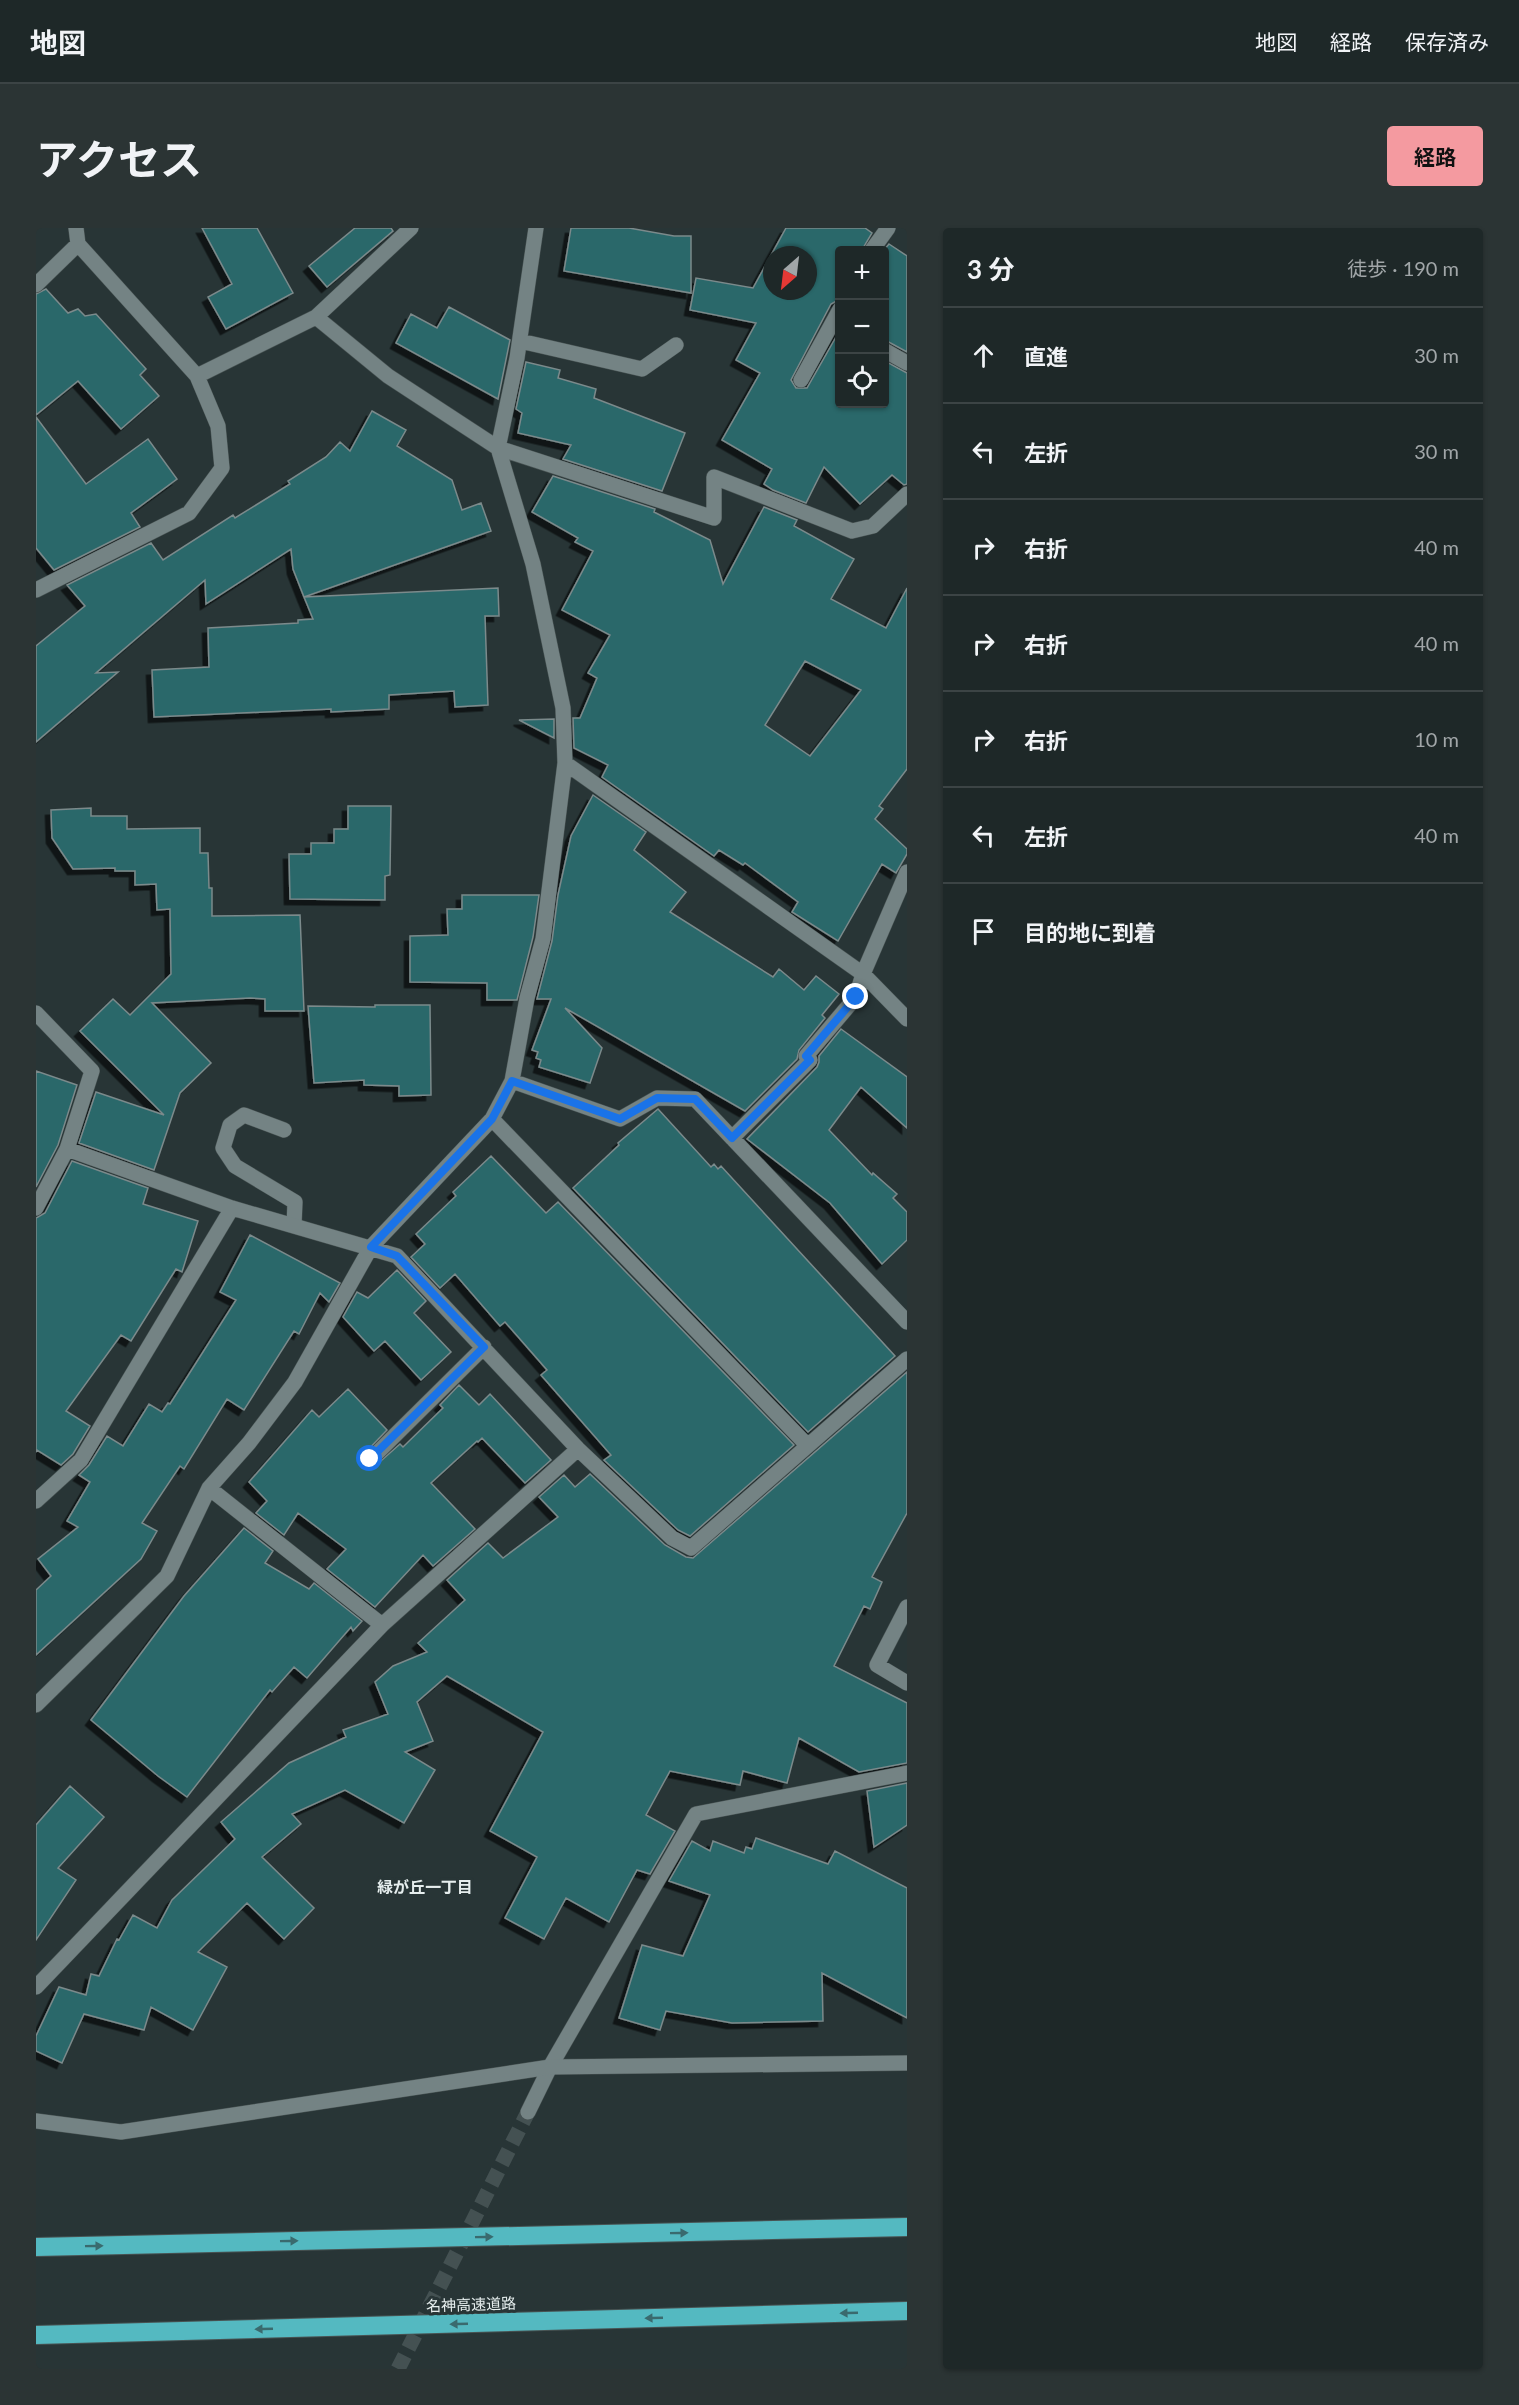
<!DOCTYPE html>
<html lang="ja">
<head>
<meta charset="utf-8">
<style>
	body { margin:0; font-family:Lato,"Noto Sans JP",sans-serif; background:#2b3434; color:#f1f3f6 }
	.controls { position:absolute; right:18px; top:18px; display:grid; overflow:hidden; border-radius:6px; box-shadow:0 2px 4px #0004 }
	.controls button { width:54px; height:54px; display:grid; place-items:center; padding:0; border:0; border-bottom:2px solid #3c4445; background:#1e2828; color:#f1f3f6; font:30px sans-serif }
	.compass { position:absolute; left:727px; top:18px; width:54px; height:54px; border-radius:50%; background:#1e2828; box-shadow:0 2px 4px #0004; rotate:208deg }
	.stop { position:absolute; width:18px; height:18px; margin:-14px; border:4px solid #1a73e8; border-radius:50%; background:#fff }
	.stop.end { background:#1a73e8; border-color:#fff; box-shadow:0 2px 6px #0008 }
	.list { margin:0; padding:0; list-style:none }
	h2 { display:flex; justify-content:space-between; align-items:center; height:78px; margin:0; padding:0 24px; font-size:26px }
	h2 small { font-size:20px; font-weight:400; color:#a1a6a8 }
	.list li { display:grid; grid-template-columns:39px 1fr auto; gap:18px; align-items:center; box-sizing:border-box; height:96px; padding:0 24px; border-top:2px solid #3c4445 }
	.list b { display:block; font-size:22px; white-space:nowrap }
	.list em { font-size:20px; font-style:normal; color:#a1a6a8 }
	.icon { flex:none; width:33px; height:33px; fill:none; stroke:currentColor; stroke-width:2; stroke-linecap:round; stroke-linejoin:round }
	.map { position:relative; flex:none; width:871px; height:2141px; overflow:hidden; border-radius:6px }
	header { display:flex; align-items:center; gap:36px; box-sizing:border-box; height:84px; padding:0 30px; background:#1e2828; border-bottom:2px solid #3c4445 }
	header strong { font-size:28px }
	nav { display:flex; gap:33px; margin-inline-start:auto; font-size:21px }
	.intro { display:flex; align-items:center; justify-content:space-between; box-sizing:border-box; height:144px; padding:0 36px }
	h1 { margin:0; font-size:42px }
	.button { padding:15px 27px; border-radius:6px; background:#f49aa0; color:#111; font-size:21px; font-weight:700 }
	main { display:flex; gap:36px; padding:0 36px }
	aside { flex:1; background:#1e2828; border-radius:6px; box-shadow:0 2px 4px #0004 }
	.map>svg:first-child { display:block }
	.building { fill:#2a676b; stroke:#7b8a8b; stroke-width:1.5; fill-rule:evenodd; filter:url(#shadow) }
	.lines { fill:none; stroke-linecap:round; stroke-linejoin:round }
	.street-tunnel { stroke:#445152; stroke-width:15; stroke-dasharray:15 8; stroke-linecap:butt }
	.lane-casing { stroke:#485353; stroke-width:16 }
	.street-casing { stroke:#485353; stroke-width:16 }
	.secondary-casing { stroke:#485353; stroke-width:16 }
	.highway-casing { stroke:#485353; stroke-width:20 }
	.lane { stroke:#748384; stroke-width:15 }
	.street { stroke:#748384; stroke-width:15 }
	.secondary { stroke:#748384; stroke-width:15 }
	.highway { stroke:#54b9c1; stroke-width:18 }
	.oneway { fill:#3a6a6e }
	.route { stroke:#1a73e8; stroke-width:8 }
	.labels { text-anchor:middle; stroke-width:6; stroke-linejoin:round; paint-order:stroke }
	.street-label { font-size:15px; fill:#e6eeee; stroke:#283536 }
	.neighbourhood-label { font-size:16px; font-weight:bold; fill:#e6eeee; stroke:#283536 }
</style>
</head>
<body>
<header>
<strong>地図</strong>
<nav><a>地図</a><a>経路</a><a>保存済み</a></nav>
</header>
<div class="intro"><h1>アクセス</h1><a class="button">経路</a></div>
<main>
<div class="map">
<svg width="871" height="2141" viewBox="0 0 871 2141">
	<defs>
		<filter id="shadow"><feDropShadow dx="-5.5" dy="5.5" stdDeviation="0" flood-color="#0009"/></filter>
	</defs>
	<rect width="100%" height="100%" fill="#283536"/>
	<path class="building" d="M 166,0 L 221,0 L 257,65 L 190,101 L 172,69 L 196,56 Z
		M 319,0 L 355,0 L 357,3 L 291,59 L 273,38 Z
		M 535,0 L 593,0 L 638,8 L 655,8 L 655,65 L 528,43 Z
		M 750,0 L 829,0 L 836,5 L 826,22 L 804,22 L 804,71 L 795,76 L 755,152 L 760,160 L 771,160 L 804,102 L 804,176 L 849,176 L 849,133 L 871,145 L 871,256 L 868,257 L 856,247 L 824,276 L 788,239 L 770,275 L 737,262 L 728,256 L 736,241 L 686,212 L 724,145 L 700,132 L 720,95 L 654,82 L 660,50 L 717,60 ZM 736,27 L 772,27 L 772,63 L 736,63 Z
		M 853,16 L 871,28 L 871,124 L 849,112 L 848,22 Z
		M 10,61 L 32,85 L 42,81 L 49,88 L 60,86 L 110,141 L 104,147 L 123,168 L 85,201 L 42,153 L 0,187 L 0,66 Z
		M 413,79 L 474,112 L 462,171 L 360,115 L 375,86 L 401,100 Z
		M 490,134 L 524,142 L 522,150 L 560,161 L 558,170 L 649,205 L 626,263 L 527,231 L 535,217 L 482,205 L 486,185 L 480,181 Z
		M 336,183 L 370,202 L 361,218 L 416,252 L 426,282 L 445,275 L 455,303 L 268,369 L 257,341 L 255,321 L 170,376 L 169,352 L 60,445 L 82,444 L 0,514 L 0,418 L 49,378 L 31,357 L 115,315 L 127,332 L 197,287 L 199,290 L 254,256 L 252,253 L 290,229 L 304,214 L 314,223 Z
		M 0,189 L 50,256 L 112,211 L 141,251 L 95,285 L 104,299 L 18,342 L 0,320 Z
		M 517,248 L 619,281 L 618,284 L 674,312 L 687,356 L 728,279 L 761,292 L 758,298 L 818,331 L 795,371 L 850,400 L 871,360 L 871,541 L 843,578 L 847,581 L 839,591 L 871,621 L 871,626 L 860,645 L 846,636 L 802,713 L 756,684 L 762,674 L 709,635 L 707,637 L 683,622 L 678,628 L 566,549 L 572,537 L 538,520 L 537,490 L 544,490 L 561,450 L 552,445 L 574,407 L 526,382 L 557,323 L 539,314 L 542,310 L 496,284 ZM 769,433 L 825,462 L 774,528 L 729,497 Z
		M 462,360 L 463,388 L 449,388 L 452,477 L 419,479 L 418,463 L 353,467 L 353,481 L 295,484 L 295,481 L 118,489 L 116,442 L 173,439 L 172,400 L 262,395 L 262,392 L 277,391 L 268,369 Z
		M 518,491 L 518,510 L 483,492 Z
		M 557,567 L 610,604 L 598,622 L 650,664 L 634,684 L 737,749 L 743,741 L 768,762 L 780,748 L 803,766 L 786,787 L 789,790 L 763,822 L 761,831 L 709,883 L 529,780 L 566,820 L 554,855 L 503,839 L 505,832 L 500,830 L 502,824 L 496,822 L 515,771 L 501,771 L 516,713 L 522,667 L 535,608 Z
		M 312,578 L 355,578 L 354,647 L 349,648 L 349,672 L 254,671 L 253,626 L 275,626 L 275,615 L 298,615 L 298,601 L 312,601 Z
		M 55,580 L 55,588 L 91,588 L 91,601 L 164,600 L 164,625 L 172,625 L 173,660 L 176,660 L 176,688 L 264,687 L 268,783 L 229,783 L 229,771 L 214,770 L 116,775 L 175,835 L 144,865 L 118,942 L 43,915 L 60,864 L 128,887 L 44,803 L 77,771 L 94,787 L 135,746 L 134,681 L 121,682 L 120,656 L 99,657 L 99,643 L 79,643 L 79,640 L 37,641 L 16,610 L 15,582 Z
		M 426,667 L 503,667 L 497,709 L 481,772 L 451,772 L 451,755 L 374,754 L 374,708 L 412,707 L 411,681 L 426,681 Z
		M 339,777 L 394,777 L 395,867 L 363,868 L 363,858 L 328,857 L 328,852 L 278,855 L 272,778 L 339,779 Z
		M 805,801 L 871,849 L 871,900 L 825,859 L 793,902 L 836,947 L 837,945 L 861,966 L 857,970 L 871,984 L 871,1012 L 846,1036 L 794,975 L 711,911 L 781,839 L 783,834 L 783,828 Z
		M 0,843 L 41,857 L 22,917 L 0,959 Z
		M 622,881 L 675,939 L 678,936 L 682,941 L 685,938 L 859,1128 L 772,1204 L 537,960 L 583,917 L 582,915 Z
		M 455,928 L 510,985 L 522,974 L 758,1217 L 654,1308 L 642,1302 L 568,1232 L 575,1227 L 505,1147 L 511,1142 L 469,1094 L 464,1098 L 419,1046 L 404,1060 L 375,1029 L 389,1016 L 380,1006 L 420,968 L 417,964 Z
		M 36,933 L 112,960 L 107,976 L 162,993 L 146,1044 L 140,1041 L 95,1113 L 85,1107 L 30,1183 L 54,1198 L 37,1226 L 25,1237 L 1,1222 L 0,1224 L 0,990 L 9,985 Z
		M 214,1007 L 304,1055 L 293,1074 L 284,1065 L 263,1106 L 258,1103 L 208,1182 L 191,1171 L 148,1241 L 144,1238 L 106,1295 L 121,1303 L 105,1331 L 0,1427 L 0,1362 L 15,1348 L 2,1331 L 42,1299 L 31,1293 L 54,1254 L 43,1247 L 53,1237 L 71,1208 L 87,1218 L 113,1176 L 126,1184 L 132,1175 L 134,1176 L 200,1072 L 184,1064 Z
		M 361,1042 L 390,1073 L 378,1085 L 415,1124 L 385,1152 L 349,1113 L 338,1123 L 307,1089 L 321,1064 L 332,1070 Z
		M 871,1144 L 871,1285 L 836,1349 L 846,1354 L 834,1381 L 828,1378 L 798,1438 L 871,1475 L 871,1535 L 823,1544 L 763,1510 L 751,1555 L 707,1543 L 704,1557 L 634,1543 L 610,1587 L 639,1603 L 614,1646 L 601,1642 L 573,1694 L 530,1670 L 508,1711 L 469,1690 L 501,1629 L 454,1603 L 507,1504 L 411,1448 L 381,1474 L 397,1513 L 369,1524 L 399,1542 L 368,1595 L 309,1562 L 256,1586 L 265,1596 L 226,1629 L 278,1680 L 248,1711 L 211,1675 L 162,1724 L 191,1739 L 157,1802 L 115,1779 L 108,1802 L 48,1786 L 26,1835 L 0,1823 L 0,1808 L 23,1759 L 50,1767 L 55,1746 L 63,1748 L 81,1711 L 83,1712 L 97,1687 L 121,1700 L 136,1672 L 199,1611 L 185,1594 L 253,1535 L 310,1509 L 307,1502 L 352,1486 L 339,1454 L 357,1438 L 391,1424 L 382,1415 L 429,1372 L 411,1352 L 452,1315 L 467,1330 L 522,1289 L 503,1269 L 528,1247 L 539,1259 L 554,1246 L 629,1317 L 650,1329 L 657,1330 Z
		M 423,1157 L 443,1177 L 454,1166 L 515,1232 L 489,1255 L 446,1210 L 442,1214 L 441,1213 L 395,1255 L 439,1301 L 397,1338 L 387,1327 L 339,1379 L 291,1341 L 310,1321 L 262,1285 L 248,1307 L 220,1285 L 231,1273 L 213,1254 L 276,1182 L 283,1189 L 312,1161 L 351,1202 L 326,1228 L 328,1237 L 337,1240 L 364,1216 L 367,1219 L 407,1180 L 404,1177 Z
		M 208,1300 L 237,1323 L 229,1335 L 273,1361 L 278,1355 L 326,1393 L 317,1403 L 315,1399 L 271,1450 L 258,1439 L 236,1464 L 234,1462 L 151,1569 L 122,1548 L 55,1492 L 148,1368 Z
		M 871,1555 L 871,1597 L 838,1619 L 831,1563 Z
		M 34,1558 L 68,1589 L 22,1640 L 40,1652 L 0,1712 L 0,1597 Z
		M 720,1610 L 792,1636 L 799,1623 L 871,1660 L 871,1790 L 786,1745 L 787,1793 L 696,1795 L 630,1783 L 624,1802 L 583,1790 L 606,1717 L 647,1728 L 674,1667 L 633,1653 L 656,1613 L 674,1623 L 677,1613 L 708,1625 L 710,1619 L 716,1621 Z"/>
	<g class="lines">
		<path class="street-tunnel" d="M 362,2141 L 492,1884"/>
		<g class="lane-casing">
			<path id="lane" d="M 248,902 L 208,887 L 194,897 L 187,920 L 199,938 L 259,974 L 258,997"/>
		</g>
		<g class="street-casing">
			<path id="street" d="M 836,22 L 852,0
				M 0,57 L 42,16 L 40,0
				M 280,89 L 352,148 L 462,220 L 678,290 L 678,249 L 816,303 L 837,298 L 871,266
				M 484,113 L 606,141 L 640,117
				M 848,122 L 871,135
				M 161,148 L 280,89 L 375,0
				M 765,152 L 804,81
				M 0,362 L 153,285 L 186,240 L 182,198 L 161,148 L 42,16
				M 529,535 L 827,746 L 871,791
				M 0,785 L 56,843 L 31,921
				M 476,853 L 584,891 L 621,870 L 659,871 L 871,1094
				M 456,891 L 771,1217
				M 696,910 L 774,832 L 770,828 L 820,769 L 827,746 L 871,644
				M 0,980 L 31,921 L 196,980 L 361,1028 L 542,1221 L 636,1310 L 655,1320 L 871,1131
				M 335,1231 L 448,1119
				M 173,1260 L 346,1397
				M 0,1273 L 45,1232 L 196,980
				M 871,1379 L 841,1437 L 871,1455
				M 0,1477 L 131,1348 L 173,1260 L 213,1215 L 259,1154 L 335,1019 L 456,891 L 476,853 L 491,770 L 507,711 L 529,535 L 527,480 L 497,336 L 462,220 L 481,130 L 500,0
				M 0,1759 L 346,1397 L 542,1221
				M 492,1884 L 514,1839 L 660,1586 L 871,1545"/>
		</g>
		<g class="secondary-casing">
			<path id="secondary" d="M 0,1893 L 85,1904 L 514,1839 L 871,1835"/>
		</g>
		<g class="highway-casing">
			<path id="highway" d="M 0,2019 L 871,1999
				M 0,2107 L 871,2083"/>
		</g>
		<use href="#lane" class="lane"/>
		<use href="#street" class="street"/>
		<use href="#secondary" class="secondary"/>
		<use href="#highway" class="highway"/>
	</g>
	<defs><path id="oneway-solid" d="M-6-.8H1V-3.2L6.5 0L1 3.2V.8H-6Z" transform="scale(1.5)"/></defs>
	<g class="oneway">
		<use href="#oneway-solid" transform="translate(643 2005) rotate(-1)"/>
		<use href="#oneway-solid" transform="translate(448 2009) rotate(-1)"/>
		<use href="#oneway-solid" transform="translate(253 2013) rotate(-1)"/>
		<use href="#oneway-solid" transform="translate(58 2018) rotate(-1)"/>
		<use href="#oneway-solid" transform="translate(813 2085) rotate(178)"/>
		<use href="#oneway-solid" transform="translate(618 2090) rotate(178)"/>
		<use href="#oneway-solid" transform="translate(423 2096) rotate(178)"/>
		<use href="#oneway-solid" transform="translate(228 2101) rotate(178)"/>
	</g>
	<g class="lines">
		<path class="route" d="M 334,1231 L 448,1119 L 361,1028 L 335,1019 L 456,891 L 476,853 L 584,891 L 621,870 L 659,871 L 696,910 L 774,832 L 770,828 L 820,769"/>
	</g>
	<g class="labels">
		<g class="street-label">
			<text transform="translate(435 2077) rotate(-2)" y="5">名神高速道路</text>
		</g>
		<g class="neighbourhood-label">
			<text x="389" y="1665">緑が丘一丁目</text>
		</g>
	</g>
</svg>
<div class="controls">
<button>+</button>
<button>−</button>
<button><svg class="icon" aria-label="locate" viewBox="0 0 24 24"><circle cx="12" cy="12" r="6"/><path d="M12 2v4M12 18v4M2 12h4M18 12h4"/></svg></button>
</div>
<svg class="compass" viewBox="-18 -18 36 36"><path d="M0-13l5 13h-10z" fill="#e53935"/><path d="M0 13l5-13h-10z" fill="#a1a6a8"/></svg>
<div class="stop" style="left:334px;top:1231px"></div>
<div class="stop end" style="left:820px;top:769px"></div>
</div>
<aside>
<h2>3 分<small>徒歩 · 190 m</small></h2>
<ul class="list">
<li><svg class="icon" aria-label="ahead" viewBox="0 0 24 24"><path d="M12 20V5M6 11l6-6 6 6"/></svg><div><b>直進</b></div><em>30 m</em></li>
<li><svg class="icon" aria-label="left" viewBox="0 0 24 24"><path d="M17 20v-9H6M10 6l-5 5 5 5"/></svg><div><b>左折</b></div><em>30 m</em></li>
<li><svg class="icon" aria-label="right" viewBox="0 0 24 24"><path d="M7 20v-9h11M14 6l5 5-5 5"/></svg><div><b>右折</b></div><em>40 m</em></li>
<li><svg class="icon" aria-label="right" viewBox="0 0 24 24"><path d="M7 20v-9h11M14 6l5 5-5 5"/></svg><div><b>右折</b></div><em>40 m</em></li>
<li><svg class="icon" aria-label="right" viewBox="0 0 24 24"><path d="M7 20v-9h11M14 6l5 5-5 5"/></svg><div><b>右折</b></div><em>10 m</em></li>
<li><svg class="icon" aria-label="left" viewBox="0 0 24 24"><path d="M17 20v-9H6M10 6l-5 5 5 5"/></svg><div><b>左折</b></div><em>40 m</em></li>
<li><svg class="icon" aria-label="arrive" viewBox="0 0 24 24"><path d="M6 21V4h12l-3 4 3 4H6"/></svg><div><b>目的地に到着</b></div></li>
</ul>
</aside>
</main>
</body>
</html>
